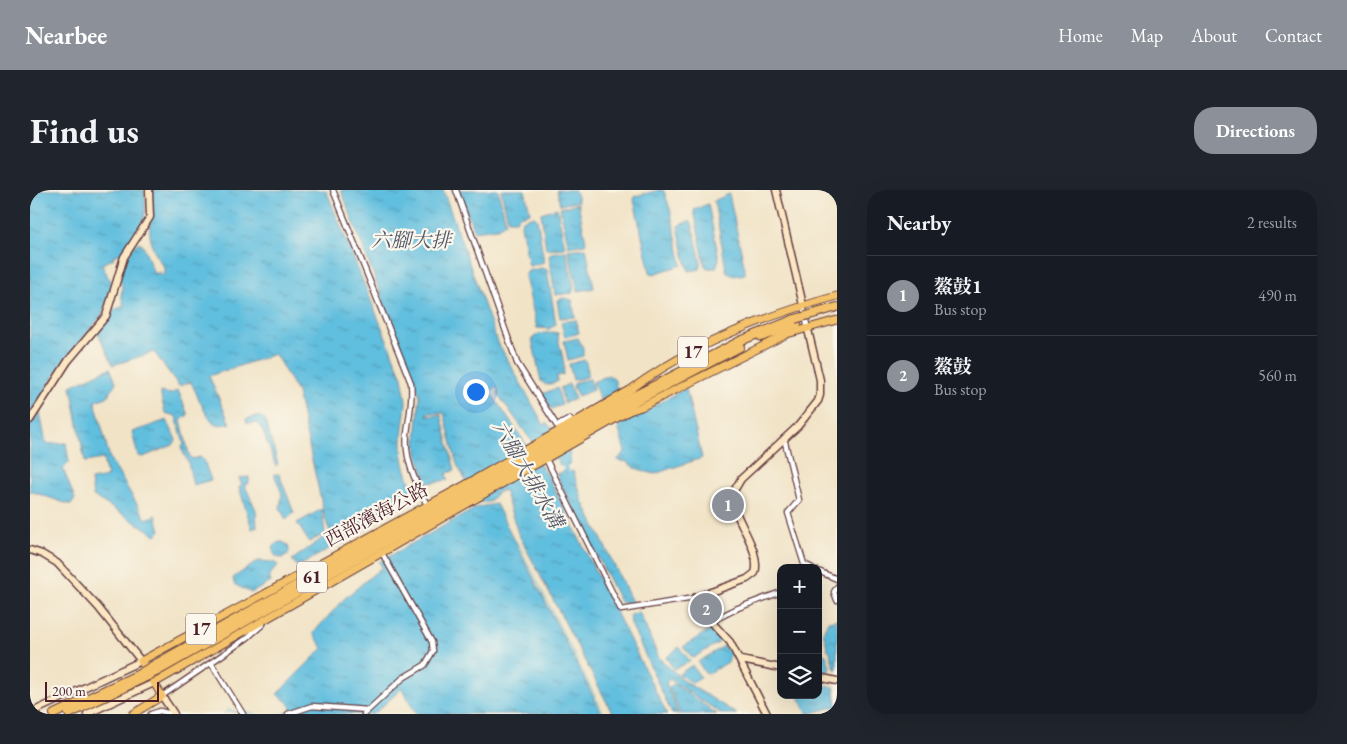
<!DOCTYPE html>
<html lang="en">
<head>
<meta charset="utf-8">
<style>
	body { margin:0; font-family:"EB Garamond","Noto Serif TC",serif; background:#20242c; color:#f1f3f6 }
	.controls { position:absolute; right:15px; bottom:15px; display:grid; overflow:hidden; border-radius:10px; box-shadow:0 5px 20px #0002 }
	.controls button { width:45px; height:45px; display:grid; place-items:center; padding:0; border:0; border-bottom:1px solid #363941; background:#171b24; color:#f1f3f6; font:25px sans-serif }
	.scale { position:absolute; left:15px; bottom:12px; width:114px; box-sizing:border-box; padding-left:5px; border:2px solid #4a1f2b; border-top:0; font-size:14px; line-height:18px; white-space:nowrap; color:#4a1f2b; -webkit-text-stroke:4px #fbf7ec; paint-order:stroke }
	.you { position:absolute; left:445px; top:201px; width:18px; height:18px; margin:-12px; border:4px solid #fff; border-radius:50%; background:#1a73e8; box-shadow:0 0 0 8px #1a73e833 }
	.badge { display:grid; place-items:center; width:32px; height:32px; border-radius:50%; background:#8c9099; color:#fff; font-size:16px; font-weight:700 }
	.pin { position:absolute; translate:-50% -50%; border:2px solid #fff; box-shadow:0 1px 5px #0006 }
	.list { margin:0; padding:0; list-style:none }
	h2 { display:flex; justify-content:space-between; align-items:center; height:65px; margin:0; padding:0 20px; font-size:21px }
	h2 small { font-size:16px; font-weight:400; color:#9ea1a6 }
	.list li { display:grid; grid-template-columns:32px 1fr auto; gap:15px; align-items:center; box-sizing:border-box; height:80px; padding:0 20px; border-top:1px solid #363941 }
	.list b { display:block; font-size:19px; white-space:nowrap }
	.list p { margin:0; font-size:16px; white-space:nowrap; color:#9ea1a6 }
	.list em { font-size:16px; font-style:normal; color:#9ea1a6 }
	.icon { flex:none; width:28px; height:28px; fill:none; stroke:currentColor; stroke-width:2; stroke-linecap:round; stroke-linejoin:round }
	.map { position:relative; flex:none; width:807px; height:524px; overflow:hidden; border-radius:20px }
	header { display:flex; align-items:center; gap:30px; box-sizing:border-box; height:70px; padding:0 25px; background:#8c9099; color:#fff }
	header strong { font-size:24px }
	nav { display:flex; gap:28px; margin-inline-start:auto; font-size:18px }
	.intro { display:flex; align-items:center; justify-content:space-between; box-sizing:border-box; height:120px; padding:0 30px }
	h1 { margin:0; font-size:35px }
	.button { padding:12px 22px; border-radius:20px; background:#8c9099; color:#fff; font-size:18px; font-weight:700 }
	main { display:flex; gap:30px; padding:0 30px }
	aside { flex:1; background:#171b24; border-radius:20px; box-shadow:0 5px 20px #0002 }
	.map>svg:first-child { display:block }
	.water { fill:url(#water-ripples); stroke:#556e84 }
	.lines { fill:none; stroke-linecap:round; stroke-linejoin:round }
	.stream { stroke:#60bede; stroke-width:1 }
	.canal { stroke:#60bede; stroke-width:4 }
	.street-casing { stroke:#633c42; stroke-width:7 }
	.secondary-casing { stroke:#633c42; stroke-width:9 }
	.primary-casing { stroke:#633c42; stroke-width:9 }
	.highway-casing { stroke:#633c42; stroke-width:10 }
	.street { stroke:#fff; stroke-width:4.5 }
	.secondary { stroke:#fbe7c3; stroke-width:6 }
	.primary { stroke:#f4c26a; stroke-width:7 }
	.highway { stroke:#f4c26a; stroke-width:8 }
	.highway-bridge-casing { stroke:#633c42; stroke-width:10; stroke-linecap:butt }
	.highway-bridge { stroke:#f4c26a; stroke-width:8 }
	.labels { text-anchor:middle; stroke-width:4.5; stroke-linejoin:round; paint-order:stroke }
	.shield { fill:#fbf7ec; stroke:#7f6065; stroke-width:1 }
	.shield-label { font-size:18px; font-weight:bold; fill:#4a1f2b }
	.street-label { font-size:19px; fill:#4a1f2b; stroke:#fbf7ec }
	.water-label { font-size:20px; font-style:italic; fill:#52576a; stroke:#fbf7ec }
</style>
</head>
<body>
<header>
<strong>Nearbee</strong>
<nav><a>Home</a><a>Map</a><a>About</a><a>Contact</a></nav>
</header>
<div class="intro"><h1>Find us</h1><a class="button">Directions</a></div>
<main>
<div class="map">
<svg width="807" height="524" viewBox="0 0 807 524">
	<defs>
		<pattern id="water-ripples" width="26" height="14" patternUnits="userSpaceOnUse" patternTransform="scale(1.25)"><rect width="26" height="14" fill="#60bede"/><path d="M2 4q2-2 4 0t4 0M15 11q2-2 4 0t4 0" fill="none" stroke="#519ab4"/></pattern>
	</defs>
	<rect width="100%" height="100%" fill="#fbf7ec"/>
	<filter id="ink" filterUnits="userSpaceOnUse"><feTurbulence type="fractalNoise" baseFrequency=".02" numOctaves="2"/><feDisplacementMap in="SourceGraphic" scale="10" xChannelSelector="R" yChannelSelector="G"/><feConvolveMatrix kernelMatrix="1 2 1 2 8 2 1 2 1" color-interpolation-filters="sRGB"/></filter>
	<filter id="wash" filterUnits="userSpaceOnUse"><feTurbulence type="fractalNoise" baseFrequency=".0096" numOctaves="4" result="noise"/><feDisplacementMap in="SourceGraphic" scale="20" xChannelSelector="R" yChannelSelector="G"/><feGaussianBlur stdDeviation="1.12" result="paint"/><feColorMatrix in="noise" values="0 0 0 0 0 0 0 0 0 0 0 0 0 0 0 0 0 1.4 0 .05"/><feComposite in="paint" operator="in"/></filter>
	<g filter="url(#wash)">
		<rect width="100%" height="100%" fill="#f1e3c6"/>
		<path class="water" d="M 0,0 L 114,0 C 119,33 110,38 93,64 L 84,65 L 83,69 L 72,74 L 82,96 L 72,125 L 29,178 L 0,227 Z
			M 125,0 L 296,0 L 372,187 C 373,195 376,206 376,214 C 372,249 367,262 383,300 L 343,326 L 314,353 C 301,351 299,339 295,328 L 267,202 L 245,164 L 179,186 L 200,234 L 185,235 L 174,220 L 161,192 L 149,196 L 124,162 L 83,175 L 68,143 L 84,120 L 94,116 L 91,104 L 93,98 C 85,84 98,64 107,53 L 111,53 L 115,60 L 124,84 L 130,82 L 131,86 L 134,84 L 134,77 C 113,49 121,35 122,2 Z
			M 311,0 L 413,0 L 467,151 L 514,235 L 517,233 L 521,238 L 524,237 L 539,262 L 541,274 L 530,276 L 527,268 L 521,271 L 501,250 L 469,206 L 468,197 L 460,202 L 518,286 L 637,524 L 583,524 L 488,343 L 474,300 L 467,303 L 459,312 L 448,312 L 427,275 L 414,223 L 397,223 L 397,226 L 411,225 L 425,280 L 416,284 L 418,290 L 397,293 L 387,263 L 386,250 L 390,206 Z
			M 429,0 L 468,0 L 476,33 L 467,38 L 444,41 Z
			M 471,0 L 495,0 L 500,23 L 489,26 L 486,30 L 478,30 Z
			M 527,0 L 545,0 L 548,11 L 530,15 Z
			M 630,0 L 634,1 L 640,19 L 652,75 L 623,84 L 620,82 L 604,10 L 605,6 Z
			M 699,4 L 715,80 L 715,84 L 704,86 L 698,83 L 696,79 L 684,11 Z
			M 548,13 L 556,52 L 555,54 L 539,57 L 530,18 Z
			M 678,14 L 689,69 L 686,78 L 678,78 L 675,76 L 664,20 Z
			M 527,18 L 535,58 L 516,59 L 511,23 Z
			M 504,26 L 507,28 L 514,72 L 499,76 L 491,35 L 492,30 Z
			M 659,31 L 662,33 L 671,73 L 670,79 L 659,81 L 655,69 L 648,36 Z
			M 556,58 L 564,98 L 548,101 L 538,60 Z
			M 536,61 L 544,97 L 542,103 L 525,105 L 519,65 L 521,63 Z
			M 511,78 L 517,80 L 526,134 L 519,139 L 507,138 L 495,86 L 498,81 Z
			M 534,108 L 542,110 L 545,127 L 530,128 L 527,110 Z
			M 546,130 L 549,143 L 535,147 L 531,132 Z
			M 522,142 L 528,143 C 528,157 537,171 533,185 L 527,186 L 527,192 L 516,195 L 511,191 L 502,149 L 508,144 Z
			M 548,148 L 553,158 L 553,166 L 538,170 L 534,151 Z
			M 555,170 L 558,181 L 557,187 L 543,190 L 539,174 Z
			M 80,178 L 86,192 L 77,207 L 65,211 L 80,269 L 116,329 L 126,325 L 130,341 L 126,345 L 63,306 L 61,290 L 77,287 L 73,269 L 55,272 L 41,196 Z
			M 578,185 L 584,188 L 587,201 L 570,210 L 563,192 Z
			M 560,189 L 563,200 L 548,206 L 543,197 L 545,192 Z
			M 539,194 L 545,209 L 534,213 L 530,198 Z
			M 527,198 L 532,215 L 521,219 L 512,204 Z
			M 656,198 L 672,268 L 624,284 L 605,278 L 597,272 L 587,270 L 595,262 L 588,236 Z
			M 148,200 L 158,225 L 151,230 L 159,264 L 162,269 L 170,267 L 174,271 L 181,290 L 163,295 L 158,272 L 151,258 L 154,254 L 146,226 L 135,223 L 130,202 L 141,204 Z
			M 10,222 L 16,254 L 36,253 L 39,273 L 33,279 L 45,309 L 41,315 L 0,301 L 0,236 Z
			M 227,226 L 235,229 L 248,274 L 246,276 L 232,239 L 227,233 L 217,233 L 216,229 Z
			M 137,230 L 146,250 L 143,255 L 113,267 L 108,266 L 102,242 Z
			M 535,281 L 536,284 L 543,281 L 552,309 L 602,412 L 597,414 L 590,412 L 526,284 Z
			M 244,284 L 249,284 L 264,323 L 256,330 L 250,318 L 252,304 Z
			M 219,287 L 219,293 L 215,296 L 226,320 L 227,337 L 222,339 L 209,297 L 212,295 L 209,288 Z
			M 466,314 L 572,524 L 386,524 L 372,498 L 344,524 L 262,524 L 260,514 L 247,504 L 293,458 L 283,443 L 314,409 L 352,377 L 349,372 L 448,317 Z
			M 292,319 L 295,344 L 279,352 L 267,333 Z
			M 297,345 L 301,349 L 302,357 L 268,377 L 262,370 Z
			M243 360a8 8 0 1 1 16 0a8 8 0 1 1-16 0Z
			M 228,371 L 243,372 L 248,375 L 239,386 L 241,392 L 221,403 L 204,394 L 203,388 Z
			M 609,422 L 629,468 L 654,491 L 707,524 L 692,524 L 639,489 L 636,493 L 648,524 L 642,524 L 601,434 L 600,425 Z
			M 807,429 L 807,479 L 805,479 L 800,464 L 801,462 L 798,460 L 793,442 L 798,431 Z
			M 681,439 L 691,451 L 663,468 L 653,457 Z
			M 694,456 L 700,464 L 698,472 L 678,484 L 675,483 L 668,472 Z
			M 649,457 L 660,471 L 644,479 L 636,468 Z
			M 788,463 L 796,465 L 800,477 L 798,483 L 788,480 Z
			M 662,475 L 671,488 L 662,493 L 649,484 Z
			M 644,494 L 687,524 L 650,524 L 639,497 Z
			M 788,494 L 804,497 L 807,516 L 778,524 L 768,505 L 788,505 Z"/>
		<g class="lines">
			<path class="stream" d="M 483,347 L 489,355 L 574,524
				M 215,522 L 225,524
				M 194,524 L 198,520 L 211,523
				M 253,524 L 261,520"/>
			<path class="canal" d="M 534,275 L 540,286"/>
		</g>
	</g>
	<g filter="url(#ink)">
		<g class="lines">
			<g class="street-casing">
				<path id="street" d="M 303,0 L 381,193 C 383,213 379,225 377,244 C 374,269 386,293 397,315
					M 426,0 L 487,173 L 527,236 L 540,229
					M 773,115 L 778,140
					M 754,248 L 769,310 L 758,323 L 774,374 L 782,378
					M 516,269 L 591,420 L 664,408
					M 788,381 L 807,389
					M 807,397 L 804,402 L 807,410
					M 682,431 L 708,418 L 751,402
					M 181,473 L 213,524
					M 132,506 L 217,448 L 233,434
					M 121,524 L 130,521 L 141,524
					M 258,524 L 282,516 L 338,520
					M 334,524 L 373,488 L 395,475 L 403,461 L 402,452 L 352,363"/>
			</g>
			<g class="secondary-casing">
				<path id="secondary" d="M 746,0 L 773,115
					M 0,230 L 38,171 L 76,126 L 94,67 L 120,27 L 119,0
					M 0,360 L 12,364 L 27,373 L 68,417 L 111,471 L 0,523
					M 711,470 L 751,478
					M 788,487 L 807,491
					M 132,506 L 144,524
					M 57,524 L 126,492
					M 737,524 L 700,452 L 677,427 L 664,408 L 717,389 L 725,383 C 732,361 704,329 701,306 L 711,289 L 768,236 L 788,211 L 790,205 L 790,190 L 778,140"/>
			</g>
			<g class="primary-casing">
				<path id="primary" d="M 126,492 L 599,221 L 611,217 L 757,144 L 807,130
					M 103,524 L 132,506 L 111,471 L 435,295 L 600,200 C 661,155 734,126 807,106"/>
			</g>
			<g class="highway-casing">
				<path id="highway" d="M 783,124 L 807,117
					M 731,147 L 767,134
					M 124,475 L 602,207 L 710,151 L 765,129
					M 128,481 L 598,215 L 710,157
					M 24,524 L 109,484
					M 39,524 L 112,489"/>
			</g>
			<use href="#street" class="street"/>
			<use href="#secondary" class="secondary"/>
			<use href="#primary" class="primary"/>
			<use href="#highway" class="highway"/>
			<g class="highway-bridge-casing">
				<path id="highway-bridge" d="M 765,129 L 783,124
					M 109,484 L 124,475
					M 112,489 L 128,481"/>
			</g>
			<use href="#highway-bridge" class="highway-bridge"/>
		</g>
	</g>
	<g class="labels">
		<g class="shield">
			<rect x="648" y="146.5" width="30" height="31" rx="4"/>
			<rect x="267" y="371.5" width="30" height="31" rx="4"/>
			<rect x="156" y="423.5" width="30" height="31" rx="4"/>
		</g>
		<g class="shield-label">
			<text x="663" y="168">17</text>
			<text x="282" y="393">61</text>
			<text x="171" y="445">17</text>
		</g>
		<g class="street-label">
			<text transform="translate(346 324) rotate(-28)" y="7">西部濱海公路</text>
		</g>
		<g class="water-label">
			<text x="381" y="57">六腳大排</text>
			<text transform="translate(498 284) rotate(60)" y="7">六腳大排水溝</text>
		</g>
	</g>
</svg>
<div class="controls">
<button>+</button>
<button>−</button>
<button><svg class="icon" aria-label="layers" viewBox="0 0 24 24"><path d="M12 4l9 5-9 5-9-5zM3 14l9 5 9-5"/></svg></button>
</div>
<div class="scale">200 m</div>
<div class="you"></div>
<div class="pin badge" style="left:698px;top:315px">1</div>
<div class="pin badge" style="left:676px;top:419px">2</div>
</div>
<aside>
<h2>Nearby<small>2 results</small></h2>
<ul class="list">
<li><span class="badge">1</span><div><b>鰲鼓1</b><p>Bus stop</p></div><em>490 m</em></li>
<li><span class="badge">2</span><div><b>鰲鼓</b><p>Bus stop</p></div><em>560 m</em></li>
</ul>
</aside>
</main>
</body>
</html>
